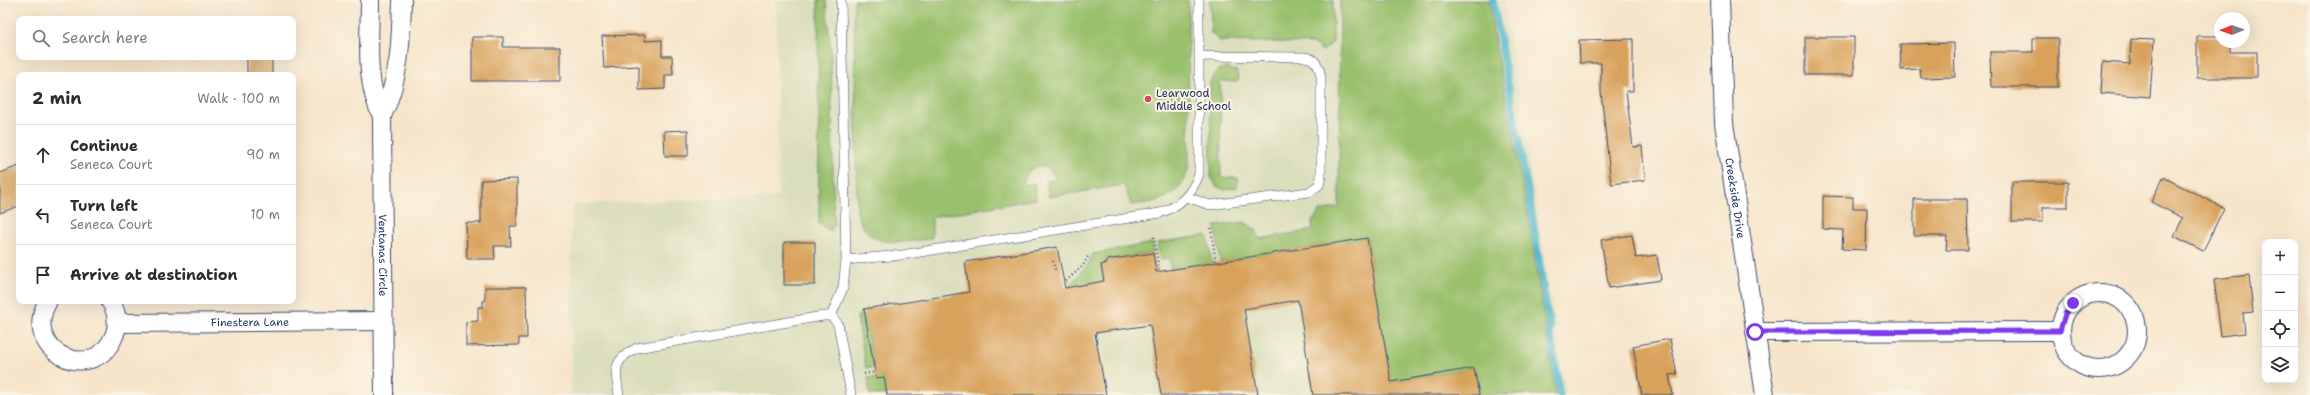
<!DOCTYPE html>
<html lang="en">
<head>
<meta charset="utf-8">
<style>
	body { margin:0; font-family:"Shantell Sans",sans-serif; background:#f7f7f7; color:#2b2b33 }
	.controls { position:absolute; right:12px; bottom:12px; display:grid; overflow:hidden; border-radius:8px; box-shadow:0 4px 16px #0002 }
	.controls button { width:36px; height:36px; display:grid; place-items:center; padding:0; border:0; border-bottom:1px solid #e1e1e2; background:#fff; color:#2b2b33; font:20px sans-serif }
	.compass { position:absolute; left:2214px; top:12px; width:36px; height:36px; border-radius:50%; background:#fff; box-shadow:0 4px 16px #0002; rotate:269deg }
	.stop { position:absolute; width:12px; height:12px; margin:-9px; border:3px solid #7c3aed; border-radius:50%; background:#fff }
	.stop.end { background:#7c3aed; border-color:#fff; box-shadow:0 1px 4px #0008 }
	.list { margin:0; padding:0; list-style:none }
	h2 { display:flex; justify-content:space-between; align-items:center; height:52px; margin:0; padding:0 16px; font-size:17px }
	h2 small { font-size:13px; font-weight:400; color:#7c7c81 }
	.list li { display:grid; grid-template-columns:26px 1fr auto; gap:12px; align-items:center; box-sizing:border-box; height:60px; padding:0 16px; border-top:1px solid #e1e1e2 }
	.list b { display:block; font-size:15px; white-space:nowrap }
	.list p { margin:0; font-size:13px; white-space:nowrap; color:#7c7c81 }
	.list em { font-size:13px; font-style:normal; color:#7c7c81 }
	.icon { flex:none; width:22px; height:22px; fill:none; stroke:currentColor; stroke-width:2; stroke-linecap:round; stroke-linejoin:round }
	.map { position:relative; flex:none; width:2310px; height:395px; overflow:hidden }
	.search { position:absolute; background:#fff; box-shadow:0 4px 16px #0002; left:16px; top:16px; width:280px; height:44px; display:flex; align-items:center; gap:10px; box-sizing:border-box; padding:0 14px; border-radius:8px; color:#7c7c81; font-size:15px }
	.panel { position:absolute; background:#fff; box-shadow:0 4px 16px #0002; left:16px; top:72px; width:280px; height:232px; border-radius:8px }
	.map>svg:first-child { display:block }
	.built { fill:#dbdebd }
	.green { fill:#99c06c; stroke:#5a7865 }
	.lines { fill:none; stroke-linecap:round; stroke-linejoin:round }
	.stream { stroke:#4cb4ca; stroke-width:7 }
	.building { fill:#d8a25b }
	.service-casing { stroke:#3c4a6e; stroke-width:10 }
	.minor-casing { stroke:#3c4a6e; stroke-width:20 }
	.path { stroke:#3c4a6e; stroke-width:2.5; stroke-dasharray:1 3; stroke-linecap:butt }
	.service { stroke:#fff; stroke-width:9 }
	.minor { stroke:#fff; stroke-width:18 }
	.route { stroke:#7c3aed; stroke-width:5 }
	.poi-dot { fill:#d1495b; stroke:#fcf5e5; stroke-width:1.5 }
	.labels { text-anchor:middle; stroke-width:4; stroke-linejoin:round; paint-order:stroke }
	.poi-label { font-size:11px; fill:#1b2f5e; stroke:#fcf5e5; text-anchor:start }
	.street-label { font-size:11px; fill:#1b2f5e; stroke:#fcf5e5 }
</style>
</head>
<body>
<div class="map">
<svg width="2310" height="395" viewBox="0 0 2310 395">
	<rect width="100%" height="100%" fill="#fcf5e5"/>
	<filter id="ink" filterUnits="userSpaceOnUse"><feTurbulence type="fractalNoise" baseFrequency=".025" numOctaves="2"/><feDisplacementMap in="SourceGraphic" scale="8" xChannelSelector="R" yChannelSelector="G"/><feConvolveMatrix kernelMatrix="1 2 1 2 8 2 1 2 1" color-interpolation-filters="sRGB"/></filter>
	<filter id="wash" filterUnits="userSpaceOnUse"><feTurbulence type="fractalNoise" baseFrequency=".012" numOctaves="4" result="noise"/><feDisplacementMap in="SourceGraphic" scale="16" xChannelSelector="R" yChannelSelector="G"/><feGaussianBlur stdDeviation="0.9" result="paint"/><feColorMatrix in="noise" values="0 0 0 0 0 0 0 0 0 0 0 0 0 0 0 0 0 1.4 0 .05"/><feComposite in="paint" operator="in"/></filter>
	<g filter="url(#wash)">
		<rect width="100%" height="100%" fill="#f6e5cb"/>
		<path class="built" d="M 776,0 L 1504,0 L 1566,395 L 571,395 L 572,204 L 778,197 Z"/>
		<path class="green" d="M 818,0 L 826,0 L 831,56 L 834,224 L 831,231 L 819,224 Z
			M 854,0 L 1188,0 L 1189,167 C 1179,199 1161,201 1131,205 L 1124,185 L 1049,197 L 1046,181 L 1056,179 L 1049,168 C 1036,162 1023,171 1024,185 L 1034,183 L 1036,199 L 932,217 L 932,238 C 902,243 865,251 857,211 Z
			M 1210,0 L 1333,0 L 1333,42 L 1323,51 L 1316,45 L 1303,43 L 1220,41 L 1211,33 Z
			M 1340,0 L 1489,0 L 1495,42 L 1526,203 L 1556,395 L 1479,395 L 1474,368 L 1399,380 L 1399,383 L 1391,384 L 1367,238 L 1220,262 L 1215,226 L 1245,222 L 1257,231 L 1259,239 L 1313,230 L 1312,222 L 1320,211 L 1339,207 Z
			M 1225,68 L 1236,71 L 1239,80 L 1237,82 L 1220,81 L 1221,177 L 1238,178 L 1239,180 L 1237,187 L 1225,190 L 1216,186 L 1211,177 L 1210,83 C 1213,74 1216,70 1225,68 Z
			M 1207,235 L 1212,263 L 1171,270 L 1169,259 L 1160,260 L 1157,243 Z
			M 1152,243 L 1153,253 L 1107,260 L 1107,263 L 1101,265 L 1104,281 L 1068,288 L 1088,264 L 1093,254 Z
			M 865,315 L 874,368 L 866,368 L 857,316 Z
			M 876,377 L 884,377 L 887,395 L 870,395 L 868,378 Z"/>
		<g class="lines">
			<path class="stream" d="M 1493,0 L 1530,202 L 1560,395"/>
		</g>
		<g id="blocks">
			<path class="building" d="M 645,35 L 645,41 L 662,40 L 662,56 L 672,56 L 673,75 L 665,75 L 665,89 L 639,90 L 639,66 L 604,68 L 602,36 Z
				M 2197,36 L 2220,36 L 2220,42 L 2230,42 L 2230,52 L 2257,52 L 2257,78 L 2197,78 Z
				M 472,37 L 503,37 L 503,47 L 560,47 L 560,81 L 472,81 Z
				M 1805,37 L 1854,37 L 1854,75 L 1805,75 Z
				M 2033,38 L 2058,38 L 2058,87 L 1991,87 L 1990,52 L 2033,52 Z
				M 1633,39 L 1633,91 L 1626,91 L 1633,147 L 1642,146 L 1645,180 L 1611,184 L 1601,92 L 1601,63 L 1580,63 L 1579,40 Z
				M 2131,39 L 2154,40 L 2150,97 L 2101,93 L 2103,62 L 2130,64 Z
				M 1954,43 L 1955,77 L 1921,78 L 1920,69 L 1901,70 L 1900,44 Z
				M 247,57 L 272,57 L 272,75 L 247,75 Z
				M 688,130 L 688,156 L 665,156 L 664,131 Z
				M 19,166 L 19,206 L 0,213 L 0,173 Z
				M 2163,177 L 2224,208 L 2203,251 L 2174,236 L 2183,218 L 2151,202 Z
				M 517,179 L 517,226 L 510,226 L 511,246 L 494,246 L 495,259 L 467,259 L 466,223 L 481,223 L 481,180 Z
				M 2012,182 L 2068,182 L 2068,207 L 2043,207 L 2043,222 L 2012,222 Z
				M 1823,196 L 1853,197 L 1853,208 L 1867,208 L 1866,250 L 1842,249 L 1843,230 L 1823,229 Z
				M 1914,199 L 1967,199 L 1968,250 L 1946,250 L 1947,236 L 1914,236 Z
				M 1632,235 L 1636,258 L 1657,255 L 1661,280 L 1609,288 L 1601,240 Z
				M 1367,238 L 1391,382 L 1474,368 L 1479,395 L 1313,395 L 1298,300 L 1244,309 L 1258,395 L 1161,395 L 1150,325 L 1095,333 L 1106,395 L 887,395 L 884,377 L 876,378 L 864,309 L 969,292 L 965,262 L 1057,247 L 1065,288 L 1104,281 L 1101,265 L 1107,263 L 1107,260 L 1153,253 L 1156,272 Z
				M 784,242 L 815,242 L 815,285 L 784,285 Z
				M 2249,275 L 2253,312 L 2243,313 L 2245,333 L 2221,336 L 2214,279 Z
				M 485,287 L 526,287 L 527,338 L 519,338 L 519,345 L 466,346 L 466,322 L 478,321 L 478,307 L 483,307 L 483,301 L 485,301 Z
				M 1670,339 L 1677,374 L 1669,375 L 1673,395 L 1642,395 L 1633,346 Z"/>
		</g>
	</g>
	<g filter="url(#ink)">
		<use href="#blocks" fill-opacity="0" stroke="#3c4a6e" stroke-width="1"/>
		<g class="lines">
			<g class="service-casing">
				<path id="service" d="M 1187,197 L 1210,205 L 1309,192 L 1319,185 L 1321,177 L 1321,77 C 1319,66 1316,58 1304,57 L 1199,56
					M 846,260 L 902,255 L 1160,213 C 1180,206 1192,194 1199,174 L 1199,0
					M 831,316 L 843,288 L 846,260 L 841,0
					M 619,395 C 615,370 612,360 637,348 L 823,316 L 831,316 L 838,324 L 851,395"/>
			</g>
			<g class="minor-casing">
				<g id="minor">
					<path id="s1" d="M 370,0 C 370,38 364,81 382,116 L 384,395"/>
					<path id="s2" d="M 1720,0 L 1724,123 L 1765,395"/>
					<path d="M 382,116 C 400,78 401,42 402,0"/>
					<circle cx="2099" cy="331" r="38"/>
					<path d="M 48,301 C 19,350 93,387 114,336 C 119,325 117,311 110,301"/>
					<path id="s3" d="M 117,323 L 383,321"/>
					<path d="M 1755,332 L 2061,331"/>
				</g>
			</g>
			<path class="path" d="M 1211,228 L 1216,263
				M 1154,237 L 1159,272
				M 1053,261 L 1055,270
				M 1066,281 L 1083,266 L 1089,254
				M 864,374 L 875,372"/>
			<use href="#service" class="service"/>
			<use href="#minor" class="minor"/>
		</g>
	</g>
	<g class="lines" filter="url(#ink)">
		<path class="route" d="M 1755,332 L 2060,331 L 2065,314 L 2073,303"/>
	</g>
	<circle class="poi-dot" cx="1148" cy="99" r="4"/>
	<g class="labels">
		<g class="poi-label">
			<text x="1156" y="97">Learwood<tspan x="1156" dy="13">Middle School</tspan></text>
		</g>
		<g class="street-label">
			<text dy="4" stroke="none"><textPath href="#s2" startOffset="199">Creekside Drive</textPath></text>
			<text dy="4" stroke="none"><textPath href="#s1" startOffset="257">Ventanas Circle</textPath></text>
			<text dy="4" stroke="none"><textPath href="#s3" startOffset="133">Finestera Lane</textPath></text>
		</g>
	</g>
</svg>
<div class="controls">
<button>+</button>
<button>−</button>
<button><svg class="icon" aria-label="locate" viewBox="0 0 24 24"><circle cx="12" cy="12" r="6"/><path d="M12 2v4M12 18v4M2 12h4M18 12h4"/></svg></button>
<button><svg class="icon" aria-label="layers" viewBox="0 0 24 24"><path d="M12 4l9 5-9 5-9-5zM3 14l9 5 9-5"/></svg></button>
</div>
<svg class="compass" viewBox="-18 -18 36 36"><path d="M0-13l5 13h-10z" fill="#e53935"/><path d="M0 13l5-13h-10z" fill="#7c7c81"/></svg>
<div class="stop" style="left:1755px;top:332px"></div>
<div class="stop end" style="left:2073px;top:303px"></div>
<div class="search"><svg class="icon" aria-label="search" viewBox="0 0 24 24"><circle cx="10" cy="10" r="6"/><path d="M15 15l6 6"/></svg>Search here</div>
<section class="panel">
<h2>2 min<small>Walk · 100 m</small></h2>
<ul class="list">
<li><svg class="icon" aria-label="ahead" viewBox="0 0 24 24"><path d="M12 20V5M6 11l6-6 6 6"/></svg><div><b>Continue</b><p>Seneca Court</p></div><em>90 m</em></li>
<li><svg class="icon" aria-label="left" viewBox="0 0 24 24"><path d="M17 20v-9H6M10 6l-5 5 5 5"/></svg><div><b>Turn left</b><p>Seneca Court</p></div><em>10 m</em></li>
<li><svg class="icon" aria-label="arrive" viewBox="0 0 24 24"><path d="M6 21V4h12l-3 4 3 4H6"/></svg><div><b>Arrive at destination</b></div></li>
</ul>
</section>
</div>
</body>
</html>
